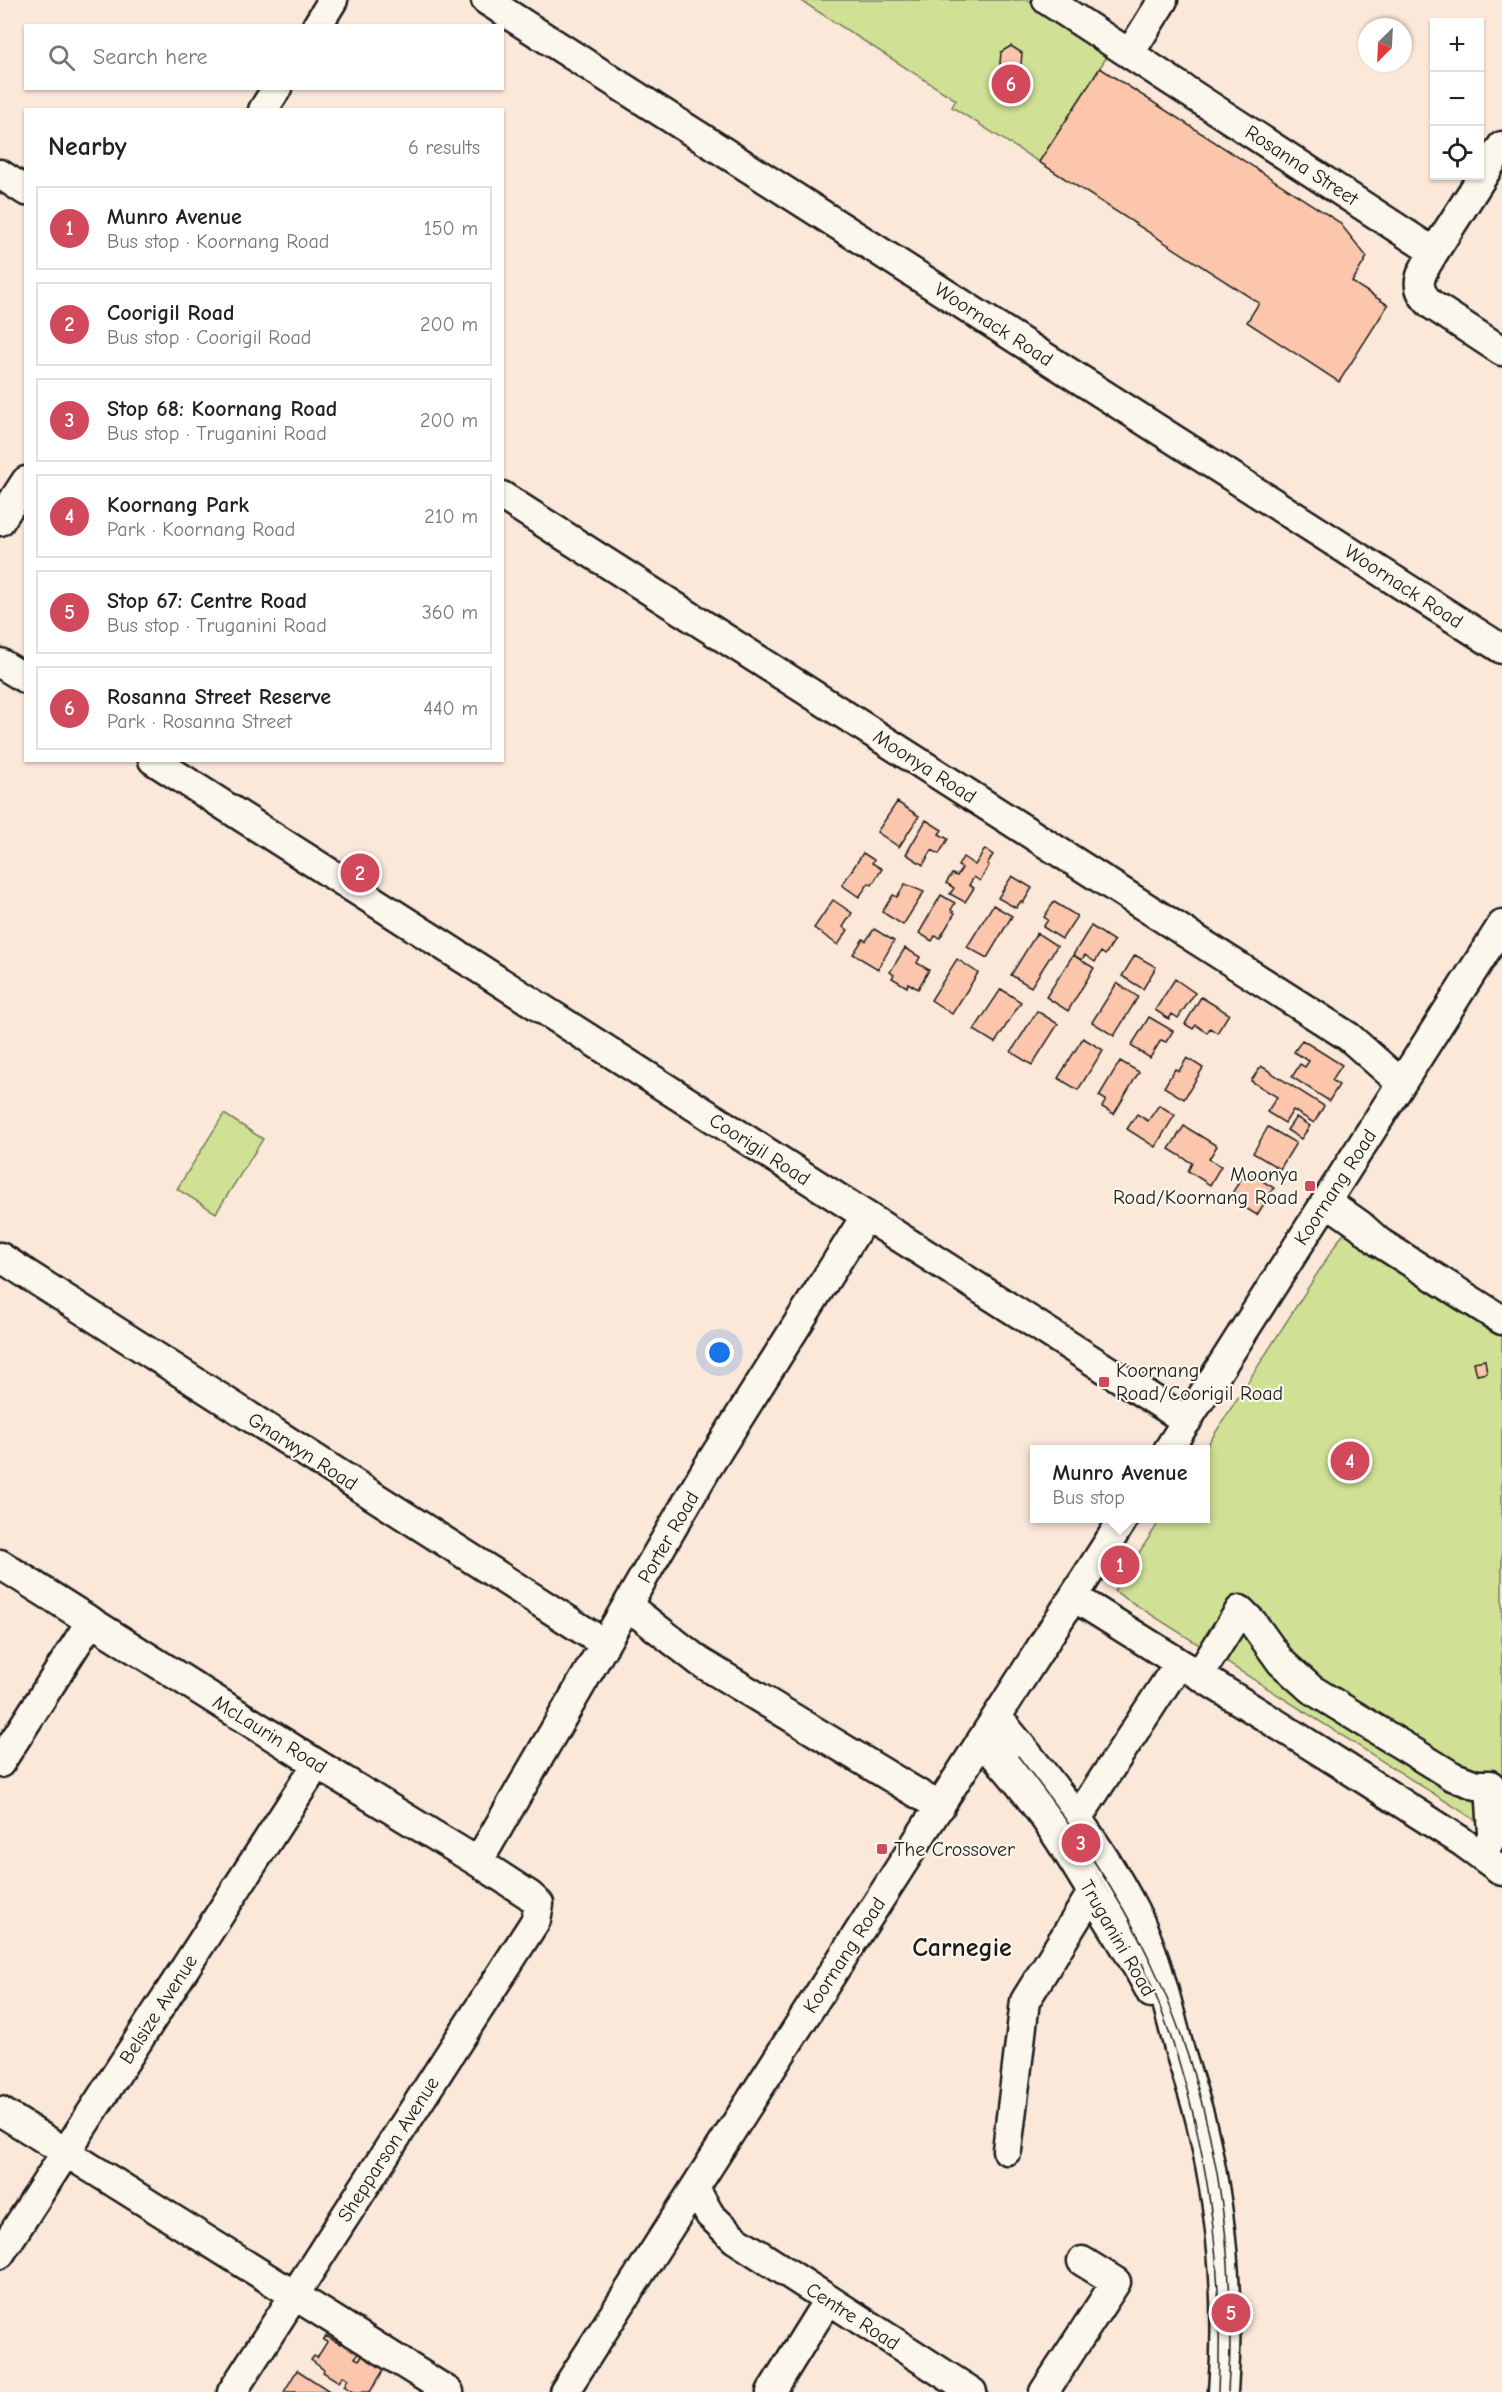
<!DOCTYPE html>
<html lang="en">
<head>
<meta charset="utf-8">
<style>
	body { margin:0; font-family:"Comic Neue",sans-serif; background:#f2f2f2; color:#222 }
	.controls { position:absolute; right:18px; top:18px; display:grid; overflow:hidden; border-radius:0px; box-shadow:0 2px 4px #0004 }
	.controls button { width:54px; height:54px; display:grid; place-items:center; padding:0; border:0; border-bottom:2px solid #e0e0e0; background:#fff; color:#222; font:30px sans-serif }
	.compass { position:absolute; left:1358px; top:18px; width:54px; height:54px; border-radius:50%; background:#fff; box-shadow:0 2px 4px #0004; rotate:204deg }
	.you { position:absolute; left:720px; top:1353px; width:21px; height:21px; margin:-15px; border:4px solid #fff; border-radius:50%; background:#1a73e8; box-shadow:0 0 0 9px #1a73e833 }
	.badge { display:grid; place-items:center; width:39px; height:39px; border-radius:50%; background:#d1495b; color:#fff; font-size:20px; font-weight:700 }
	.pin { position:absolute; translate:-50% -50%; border:3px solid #fff; box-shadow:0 2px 6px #0006 }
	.popup { position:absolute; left:1030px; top:1445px; width:180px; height:78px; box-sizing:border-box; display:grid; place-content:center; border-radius:0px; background:#fff; filter:drop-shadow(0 2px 4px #0005); font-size:20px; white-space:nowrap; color:#767676 }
	.popup b { font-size:22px; color:#222 }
	.popup::after { content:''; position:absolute; left:50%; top:100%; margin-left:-12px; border:12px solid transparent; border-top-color:#fff }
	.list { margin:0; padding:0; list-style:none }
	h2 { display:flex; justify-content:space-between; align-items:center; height:78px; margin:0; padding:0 24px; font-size:26px }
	h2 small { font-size:20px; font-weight:400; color:#767676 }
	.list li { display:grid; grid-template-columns:39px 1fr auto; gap:18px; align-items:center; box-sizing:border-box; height:84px; margin:0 12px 12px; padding:0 12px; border:2px solid #e0e0e0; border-radius:0px }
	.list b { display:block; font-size:22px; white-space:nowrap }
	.list p { margin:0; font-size:20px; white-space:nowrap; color:#767676 }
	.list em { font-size:20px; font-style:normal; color:#767676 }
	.icon { flex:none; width:33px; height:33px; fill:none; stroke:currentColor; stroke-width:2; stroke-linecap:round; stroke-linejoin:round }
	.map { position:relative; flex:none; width:1502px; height:2392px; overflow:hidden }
	.search { position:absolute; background:#fff; box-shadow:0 2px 4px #0004; left:24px; top:24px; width:480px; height:66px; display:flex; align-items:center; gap:15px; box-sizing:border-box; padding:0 21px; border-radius:0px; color:#767676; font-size:22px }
	.panel { position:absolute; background:#fff; box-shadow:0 2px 4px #0004; left:24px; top:108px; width:480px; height:654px; border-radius:0px }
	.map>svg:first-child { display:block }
	.green { fill:#d0e195; stroke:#767e58; stroke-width:1.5 }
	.building { fill:#fbc6ac; stroke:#1c1c1c; stroke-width:1.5 }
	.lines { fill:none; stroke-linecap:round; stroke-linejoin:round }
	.minor-casing { stroke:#1c1c1c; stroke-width:33 }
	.minor { stroke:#fbf7ec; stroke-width:28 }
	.tram { stroke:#1c1c1c; stroke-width:1.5 }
	.poi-dot { fill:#d1495b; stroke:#fbf7ec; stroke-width:2 }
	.labels { text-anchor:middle; stroke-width:4.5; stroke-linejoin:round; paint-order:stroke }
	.street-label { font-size:20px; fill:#1c1c1c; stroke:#fbf7ec }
	.poi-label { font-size:20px; fill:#1c1c1c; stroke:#fbf7ec; text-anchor:start }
	.district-label { font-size:26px; font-weight:bold; fill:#1c1c1c; stroke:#fbf7ec }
</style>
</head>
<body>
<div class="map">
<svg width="1502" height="2392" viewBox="0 0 1502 2392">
	<rect width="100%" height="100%" fill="#fbe8d9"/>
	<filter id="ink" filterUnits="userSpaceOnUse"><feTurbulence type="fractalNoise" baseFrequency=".0167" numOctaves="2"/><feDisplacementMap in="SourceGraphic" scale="12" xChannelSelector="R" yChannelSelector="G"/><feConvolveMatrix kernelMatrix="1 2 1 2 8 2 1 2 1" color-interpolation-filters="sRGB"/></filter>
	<g filter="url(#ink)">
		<path class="green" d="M 800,0 L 1028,0 L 1110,52 L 1039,162 L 952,107 L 956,100 Z
			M 224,1114 L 263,1139 L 216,1213 L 177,1189 Z
			M 1344,1234 L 1362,1241 L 1502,1332 L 1502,1837 L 1114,1591 L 1161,1519 L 1206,1518 L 1205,1449 L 1338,1241 Z"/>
		<path class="building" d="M 1011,46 L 1022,53 L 1021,65 L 1010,70 L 1000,64 L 1001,52 Z
			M 1100,68 L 1339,222 L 1367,257 L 1352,282 L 1388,305 L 1339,382 L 1247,322 L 1259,303 L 1039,162 Z
			M 897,802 L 919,816 L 899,847 L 877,832 Z
			M 926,820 L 942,830 L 939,834 L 948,839 L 939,854 L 932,850 L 923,865 L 906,854 Z
			M 985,849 L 993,855 L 987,864 L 989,865 L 980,881 L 974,877 L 969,885 L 974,888 L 965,902 L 950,894 L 954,888 L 946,883 L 952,874 L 957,876 L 962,868 L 958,866 L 963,857 L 975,865 Z
			M 863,853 L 874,860 L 872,863 L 882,869 L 872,885 L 869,883 L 859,897 L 842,885 Z
			M 1012,876 L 1032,888 L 1023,903 L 1021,901 L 1016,908 L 998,898 Z
			M 905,884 L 924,892 L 903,925 L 882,912 L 893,895 L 897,897 Z
			M 941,895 L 955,903 L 951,910 L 955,913 L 940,938 L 935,936 L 932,941 L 919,933 Z
			M 833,900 L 852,913 L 843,927 L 848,930 L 838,945 L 814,928 Z
			M 1054,902 L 1077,916 L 1062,939 L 1043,927 L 1048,920 L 1044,917 Z
			M 993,905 L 1012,916 L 987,958 L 967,947 Z
			M 1091,926 L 1114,941 L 1105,955 L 1101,952 L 1095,962 L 1085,955 L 1082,960 L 1073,955 Z
			M 874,929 L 894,941 L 878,969 L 853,954 L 863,939 L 866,941 Z
			M 1037,933 L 1057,946 L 1031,987 L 1011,975 Z
			M 905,948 L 920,957 L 917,963 L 929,970 L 918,989 L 908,983 L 907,987 L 892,978 L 894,975 L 890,972 Z
			M 1073,955 L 1094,968 L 1068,1011 L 1046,997 Z
			M 1135,955 L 1156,967 L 1143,989 L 1122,976 Z
			M 957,959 L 978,973 L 952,1014 L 931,1000 Z
			M 1175,979 L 1195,993 L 1178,1018 L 1172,1014 L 1169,1019 L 1155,1010 Z
			M 1117,983 L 1138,997 L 1114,1036 L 1092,1022 Z
			M 1001,989 L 1021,1002 L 995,1043 L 974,1030 Z
			M 1201,997 L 1229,1014 L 1217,1033 L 1210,1028 L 1207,1033 L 1196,1025 L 1193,1029 L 1185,1024 Z
			M 1037,1011 L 1058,1024 L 1032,1065 L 1011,1052 Z
			M 1149,1017 L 1173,1031 L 1166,1042 L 1161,1040 L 1150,1058 L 1131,1046 Z
			M 1083,1038 L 1103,1050 L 1078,1090 L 1058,1078 Z
			M 1302,1040 L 1342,1065 L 1332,1080 L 1339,1085 L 1329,1101 L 1292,1077 L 1300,1064 L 1305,1067 L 1309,1061 L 1294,1052 Z
			M 1187,1058 L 1203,1068 L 1184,1099 L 1164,1087 L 1175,1069 L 1179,1071 Z
			M 1120,1061 L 1139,1072 L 1114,1114 L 1102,1107 L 1106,1100 L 1099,1096 Z
			M 1261,1066 L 1324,1106 L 1314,1123 L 1293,1110 L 1285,1123 L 1267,1112 L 1277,1097 L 1251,1081 Z
			M 1159,1105 L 1175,1115 L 1155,1147 L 1127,1129 L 1137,1114 L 1148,1121 Z
			M 1296,1117 L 1310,1126 L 1301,1139 L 1287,1130 Z
			M 1184,1126 L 1217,1146 L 1209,1159 L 1221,1166 L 1210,1185 L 1188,1171 L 1192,1163 L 1169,1149 Z
			M 1268,1127 L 1296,1143 L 1280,1169 L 1253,1153 Z
			M 1246,1171 L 1274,1188 L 1257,1215 L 1229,1198 Z
			M 1485,1360 L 1487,1373 L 1477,1375 L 1474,1362 Z
			M 326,2336 L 340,2344 L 342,2341 L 359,2352 L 355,2358 L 359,2360 L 363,2354 L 385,2368 L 370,2392 L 353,2392 L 344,2386 L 348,2379 L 343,2376 L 339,2382 L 323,2372 L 324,2370 L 311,2360 L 314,2356 L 317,2358 L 327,2342 L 323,2340 Z
			M 297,2370 L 331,2392 L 284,2392 Z"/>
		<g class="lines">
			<g class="minor-casing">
				<path id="minor" d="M 486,0 L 1502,649
					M 1047,0 L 1434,252 C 1422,272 1410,286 1432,305 L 1502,351
					M 317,26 L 333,0
					M 1130,53 L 1163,0
					M 263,110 L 277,88
					M 0,174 L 26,191
					M 1434,252 L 1502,146
					M 502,496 L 1349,1037 L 1401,1083
					M 0,521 L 26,481
					M 0,663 L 26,679
					M 153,760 L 1187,1421
					M 1326,1201 L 1360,1225 L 1379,1242 L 1502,1320
					M 0,1257 L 605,1644
					M 1168,1450 L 1502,925
					M 0,1564 L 317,1764 L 478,1862 L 529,1895 L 539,1904 L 536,1920 L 232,2392
					M 1074,1597 L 1339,1763 L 1461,1841 L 1502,1871
					M 628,1606 L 700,1662 L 940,1807
					M 1200,1674 L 1240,1610 L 1253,1623 L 1281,1662 L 1311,1689 L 1452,1776 L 1476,1785 L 1490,1785 L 1493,1834 L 1482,1856
					M 998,1718 C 1048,1778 1098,1840 1134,1910 C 1157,1955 1167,2004 1180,2052 C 1187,2075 1195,2098 1201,2122 C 1222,2210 1230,2302 1223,2392
					M 982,1742 C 1026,1786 1061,1840 1093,1894 C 1112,1927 1134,1958 1151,1993
					M 0,1763 L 91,1621
					M 1077,1819 L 1179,1663
					M 478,1862 L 707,1468 L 865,1217
					M 0,2111 L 449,2392
					M 1007,2150 L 1025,2001 L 1092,1893
					M 695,2189 L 710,2215 L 735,2239 L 972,2392
					M 0,2254 L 317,1764
					M 564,2392 L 1124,1518
					M 771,2392 L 828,2300
					M 1044,2392 L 1116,2282 L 1082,2261"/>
			</g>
			<use href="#minor" class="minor"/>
			<path class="tram" d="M 1018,1756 C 1068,1820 1116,1888 1151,1962 C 1214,2097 1238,2244 1228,2392
				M 1142,1963 C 1202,2098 1225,2244 1218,2392"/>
		</g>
	</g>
	<g class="poi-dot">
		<rect x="1304" y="1180" width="12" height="12" rx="3"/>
		<rect x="1098" y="1376" width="12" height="12" rx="3"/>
		<rect x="876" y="1843" width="12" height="12" rx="3"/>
	</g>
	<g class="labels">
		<g class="street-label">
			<text transform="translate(1302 165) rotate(33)" y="7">Rosanna Street</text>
			<text transform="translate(994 324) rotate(33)" y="7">Woornack Road</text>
			<text transform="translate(1404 586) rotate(33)" y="7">Woornack Road</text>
			<text transform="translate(925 766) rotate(33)" y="7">Moonya Road</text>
			<text transform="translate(760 1149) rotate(33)" y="7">Coorigil Road</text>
			<text transform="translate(1335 1187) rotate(-57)" y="7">Koornang Road</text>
			<text transform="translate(303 1451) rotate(33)" y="7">Gnarwyn Road</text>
			<text transform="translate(668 1537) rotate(-60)" y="7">Porter Road</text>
			<text transform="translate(270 1734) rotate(32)" y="7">McLaurin Road</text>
			<text transform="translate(1118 1938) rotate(60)" y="7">Truganini Road</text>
			<text transform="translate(844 1955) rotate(-57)" y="7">Koornang Road</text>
			<text transform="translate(158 2009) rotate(-57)" y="7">Belsize Avenue</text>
			<text transform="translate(388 2149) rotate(-57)" y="7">Shepparson Avenue</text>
			<text transform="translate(853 2316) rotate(33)" y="7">Centre Road</text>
		</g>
		<g class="poi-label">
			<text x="1298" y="1181" text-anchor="end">Moonya<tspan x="1298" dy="23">Road/Koornang Road</tspan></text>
			<text x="1116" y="1377">Koornang<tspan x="1116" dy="23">Road/Coorigil Road</tspan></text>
			<text x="894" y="1856">The Crossover</text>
		</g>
		<g class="district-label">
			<text x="962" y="1956">Carnegie</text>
		</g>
	</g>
</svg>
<div class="controls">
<button>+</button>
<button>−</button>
<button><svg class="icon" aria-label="locate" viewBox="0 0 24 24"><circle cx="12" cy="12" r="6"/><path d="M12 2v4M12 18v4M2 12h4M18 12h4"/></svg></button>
</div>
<svg class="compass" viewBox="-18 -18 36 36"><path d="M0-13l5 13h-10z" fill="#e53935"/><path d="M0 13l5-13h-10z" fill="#767676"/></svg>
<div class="you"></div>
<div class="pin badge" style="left:1120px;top:1565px">1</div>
<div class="popup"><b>Munro Avenue</b>Bus stop</div>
<div class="pin badge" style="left:360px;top:873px">2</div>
<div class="pin badge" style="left:1081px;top:1843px">3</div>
<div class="pin badge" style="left:1350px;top:1461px">4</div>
<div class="pin badge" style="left:1231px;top:2313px">5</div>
<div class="pin badge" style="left:1011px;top:84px">6</div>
<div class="search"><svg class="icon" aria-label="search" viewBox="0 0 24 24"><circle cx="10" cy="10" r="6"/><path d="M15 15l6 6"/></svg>Search here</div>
<section class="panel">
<h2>Nearby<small>6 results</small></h2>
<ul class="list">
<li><span class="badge">1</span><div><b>Munro Avenue</b><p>Bus stop · Koornang Road</p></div><em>150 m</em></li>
<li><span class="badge">2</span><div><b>Coorigil Road</b><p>Bus stop · Coorigil Road</p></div><em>200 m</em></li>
<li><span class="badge">3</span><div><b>Stop 68: Koornang Road</b><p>Bus stop · Truganini Road</p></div><em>200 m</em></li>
<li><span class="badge">4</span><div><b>Koornang Park</b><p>Park · Koornang Road</p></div><em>210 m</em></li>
<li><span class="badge">5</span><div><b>Stop 67: Centre Road</b><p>Bus stop · Truganini Road</p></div><em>360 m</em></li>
<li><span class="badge">6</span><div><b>Rosanna Street Reserve</b><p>Park · Rosanna Street</p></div><em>440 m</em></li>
</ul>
</section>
</div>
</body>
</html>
